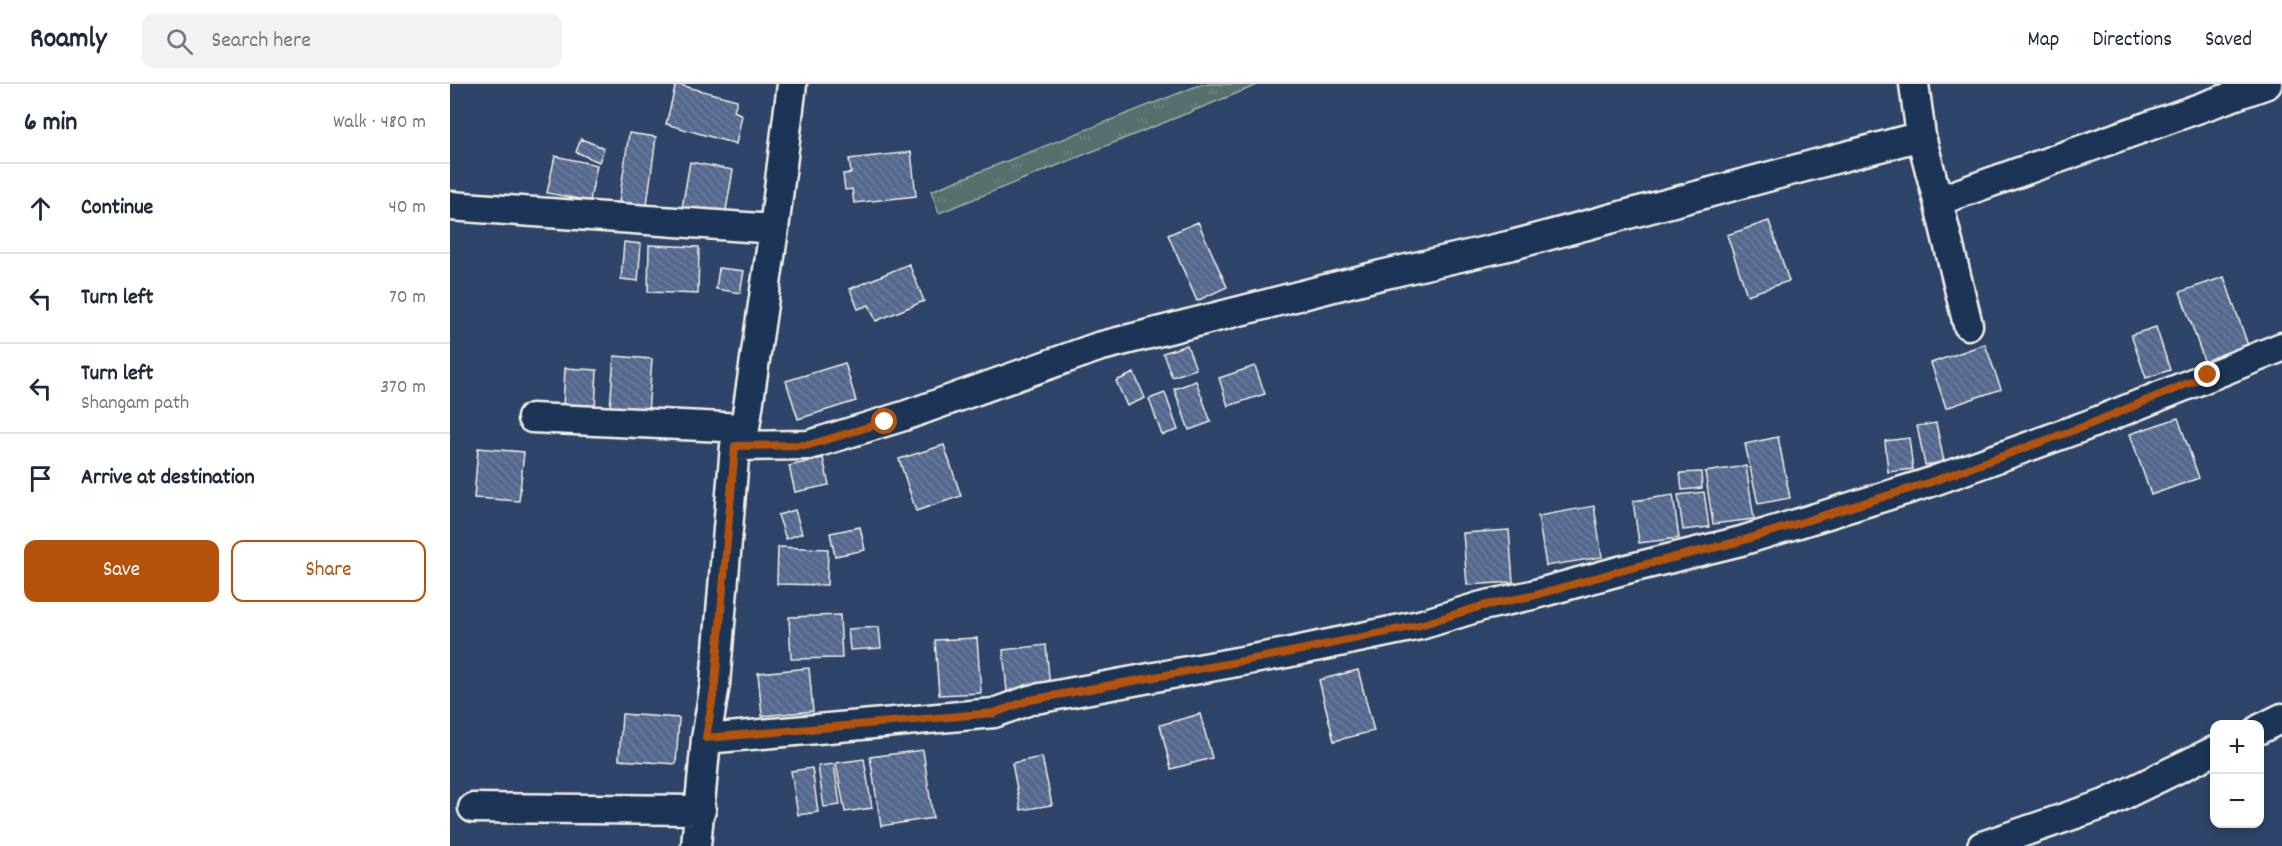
<!DOCTYPE html>
<html lang="en">
<head>
<meta charset="utf-8">
<style>
	body { margin:0; font-family:Dekko,sans-serif; background:#f2f2f3; color:#1f2937 }
	.controls { position:absolute; right:18px; bottom:18px; display:grid; overflow:hidden; border-radius:12px; box-shadow:0 3px 9px #0003 }
	.controls button { width:54px; height:54px; display:grid; place-items:center; padding:0; border:0; border-bottom:2px solid #e0e1e3; background:#fff; color:#1f2937; font:30px sans-serif }
	.stop { position:absolute; width:18px; height:18px; margin:-14px; border:4px solid #b45309; border-radius:50%; background:#fff }
	.stop.end { background:#b45309; border-color:#fff; box-shadow:0 2px 6px #0008 }
	.list { margin:0; padding:0; list-style:none }
	h2 { display:flex; justify-content:space-between; align-items:center; height:78px; margin:0; padding:0 24px; font-size:26px }
	h2 small { font-size:20px; font-weight:400; color:#747a83 }
	.list li { display:grid; grid-template-columns:39px 1fr auto; gap:18px; align-items:center; box-sizing:border-box; height:90px; padding:0 24px; border-top:2px solid #e0e1e3 }
	.list b { display:block; font-size:22px; white-space:nowrap }
	.list p { margin:0; font-size:20px; white-space:nowrap; color:#747a83 }
	.list em { font-size:20px; font-style:normal; color:#747a83 }
	.actions { display:flex; gap:12px; padding:18px 24px }
	.actions a { flex:1; padding:14px 0; border:2px solid #b45309; border-radius:12px; text-align:center; font-size:21px; color:#b45309 }
	.actions .main { background:#b45309; color:#fff }
	.icon { flex:none; width:33px; height:33px; fill:none; stroke:currentColor; stroke-width:2; stroke-linecap:round; stroke-linejoin:round }
	.map { position:relative; flex:none; width:1832px; height:762px; overflow:hidden }
	header { display:flex; align-items:center; gap:36px; box-sizing:border-box; height:84px; padding:0 30px; background:#fff; border-bottom:2px solid #e0e1e3 }
	header strong { font-size:28px }
	nav { display:flex; gap:33px; margin-inline-start:auto; font-size:21px }
	.search { width:420px; height:54px; background:#f2f2f3; display:flex; align-items:center; gap:15px; box-sizing:border-box; padding:0 21px; border-radius:12px; color:#747a83; font-size:22px }
	main { display:flex }
	aside { flex:1; background:#fff }
	.map>svg:first-child { display:block }
	.grass { fill:url(#grass-tufts); stroke:#a4b0aa; stroke-width:1.5 }
	.building { fill:url(#building-back-hatch); stroke:#f4f1e8; stroke-width:1.5 }
	.lines { fill:none; stroke-linecap:round; stroke-linejoin:round }
	.minor-casing { stroke:#f4f1e8; stroke-width:33 }
	.minor { stroke:#1d3557; stroke-width:28 }
	.route { stroke:#b45309; stroke-width:8 }
</style>
</head>
<body>
<header>
<strong>Roamly</strong>
<div class="search"><svg class="icon" aria-label="search" viewBox="0 0 24 24"><circle cx="10" cy="10" r="6"/><path d="M15 15l6 6"/></svg>Search here</div>
<nav><a>Map</a><a>Directions</a><a>Saved</a></nav>
</header>
<main>
<aside>
<h2>6 min<small>Walk · 480 m</small></h2>
<ul class="list">
<li><svg class="icon" aria-label="ahead" viewBox="0 0 24 24"><path d="M12 20V5M6 11l6-6 6 6"/></svg><div><b>Continue</b></div><em>40 m</em></li>
<li><svg class="icon" aria-label="left" viewBox="0 0 24 24"><path d="M17 20v-9H6M10 6l-5 5 5 5"/></svg><div><b>Turn left</b></div><em>70 m</em></li>
<li><svg class="icon" aria-label="left" viewBox="0 0 24 24"><path d="M17 20v-9H6M10 6l-5 5 5 5"/></svg><div><b>Turn left</b><p>Shangam path</p></div><em>370 m</em></li>
<li><svg class="icon" aria-label="arrive" viewBox="0 0 24 24"><path d="M6 21V4h12l-3 4 3 4H6"/></svg><div><b>Arrive at destination</b></div></li>
</ul>
<div class="actions"><a class="main">Save</a><a>Share</a></div>
</aside>
<div class="map">
<svg width="1832" height="762" viewBox="0 0 1832 762">
	<defs>
		<pattern id="grass-tufts" width="24" height="20" patternUnits="userSpaceOnUse" patternTransform="scale(1.5)"><rect width="24" height="20" fill="#546f6d"/><path d="M3 7l-1-3M5 7V3M7 7l1-3M15 17l-1-3M17 17v-4M19 17l1-3" fill="none" stroke="#6d8482"/></pattern>
		<pattern id="building-back-hatch" width="6" height="6" patternUnits="userSpaceOnUse" patternTransform="scale(1.5)"><rect width="6" height="6" fill="#54678e"/><path d="M-1 5l2 2M0 0l6 6M5-1l2 2" fill="none" stroke="#6d7d9e"/></pattern>
	</defs>
	<rect width="100%" height="100%" fill="#2e4468"/>
	<filter id="ink" filterUnits="userSpaceOnUse"><feTurbulence type="fractalNoise" baseFrequency=".0167" numOctaves="2"/><feDisplacementMap in="SourceGraphic" scale="12" xChannelSelector="R" yChannelSelector="G"/><feConvolveMatrix kernelMatrix="1 2 1 2 8 2 1 2 1" color-interpolation-filters="sRGB"/></filter>
	<g filter="url(#ink)">
		<path class="grass" d="M 752,0 L 810,0 L 489,129 L 481,107 Z"/>
		<path class="building" d="M 226,0 L 287,16 L 284,27 L 292,31 L 286,60 L 216,40 Z
			M 179,49 L 206,53 L 197,121 L 169,118 Z
			M 131,55 L 154,64 L 149,78 L 126,68 Z
			M 461,68 L 466,112 L 404,119 L 402,105 L 395,106 L 393,90 L 401,89 L 399,75 Z
			M 105,72 L 147,81 L 140,117 L 97,109 Z
			M 240,78 L 283,86 L 275,132 L 232,124 Z
			M 1319,137 L 1339,197 L 1297,211 L 1277,151 Z
			M 748,138 L 777,203 L 747,217 L 718,151 Z
			M 174,158 L 191,160 L 188,197 L 171,195 Z
			M 199,161 L 249,163 L 248,210 L 198,208 Z
			M 459,180 L 474,217 L 426,237 L 419,221 L 408,225 L 400,205 Z
			M 269,184 L 294,187 L 290,209 L 266,205 Z
			M 1774,193 L 1800,267 L 1756,282 L 1730,208 Z
			M 1706,243 L 1720,286 L 1696,294 L 1681,251 Z
			M 1535,260 L 1551,305 L 1496,324 L 1481,279 Z
			M 737,261 L 746,285 L 722,293 L 713,269 Z
			M 164,272 L 202,275 L 198,329 L 160,325 Z
			M 395,279 L 406,317 L 348,335 L 336,297 Z
			M 805,282 L 815,310 L 778,322 L 769,294 Z
			M 115,284 L 147,286 L 145,325 L 113,323 Z
			M 684,289 L 695,314 L 677,322 L 666,297 Z
			M 746,297 L 761,338 L 739,346 L 724,305 Z
			M 715,309 L 728,346 L 712,351 L 699,315 Z
			M 1728,334 L 1749,394 L 1701,411 L 1680,350 Z
			M 1486,339 L 1494,378 L 1475,381 L 1467,342 Z
			M 1328,353 L 1340,414 L 1308,420 L 1295,360 Z
			M 1459,354 L 1463,385 L 1438,388 L 1435,357 Z
			M 494,361 L 511,412 L 466,427 L 449,375 Z
			M 28,364 L 74,368 L 69,417 L 24,414 Z
			M 373,374 L 379,401 L 345,408 L 339,382 Z
			M 1296,382 L 1304,435 L 1263,440 L 1255,388 Z
			M 1251,388 L 1252,404 L 1232,406 L 1230,389 Z
			M 1254,408 L 1259,443 L 1233,446 L 1228,411 Z
			M 1223,411 L 1229,454 L 1189,459 L 1183,417 Z
			M 1144,422 L 1152,473 L 1096,482 L 1088,432 Z
			M 345,426 L 352,449 L 336,455 L 328,431 Z
			M 410,443 L 415,466 L 385,472 L 380,449 Z
			M 1059,446 L 1063,498 L 1017,501 L 1013,449 Z
			M 328,463 L 378,465 L 377,501 L 327,500 Z
			M 390,531 L 392,574 L 341,575 L 339,533 Z
			M 429,543 L 431,564 L 400,566 L 398,545 Z
			M 527,554 L 531,609 L 489,611 L 485,556 Z
			M 596,561 L 600,604 L 557,608 L 553,566 Z
			M 359,584 L 363,627 L 312,632 L 308,589 Z
			M 908,586 L 924,647 L 884,657 L 869,596 Z
			M 172,630 L 229,634 L 226,680 L 169,676 Z
			M 750,630 L 762,674 L 721,685 L 710,641 Z
			M 473,666 L 483,734 L 431,742 L 420,673 Z
			M 592,673 L 602,721 L 571,726 L 562,679 Z
			M 414,675 L 422,724 L 395,728 L 386,679 Z
			M 384,680 L 390,721 L 374,723 L 368,682 Z
			M 362,684 L 368,728 L 348,731 L 341,687 Z"/>
		<g class="lines">
			<g class="minor-casing">
				<path id="minor" d="M 1464,0 L 1471,52 L 1488,117 L 1817,0
					M 1488,117 L 1518,241
					M 0,122 L 324,145
					M 82,334 L 295,344
					M 285,362 L 359,361 L 454,332 L 648,263 L 931,191 L 1062,161 L 1471,52
					M 1810,645 L 1832,634
					M 256,655 L 544,629 L 580,616 L 836,569 L 970,541 L 1032,522 L 1082,511 L 1173,486 L 1291,457 L 1478,399 L 1638,341 L 1832,263
					M 23,724 L 251,726
					M 246,762 L 256,655 L 265,600 L 285,362 L 295,344 L 324,145 L 342,0
					M 1532,762 L 1655,720 L 1764,667"/>
			</g>
			<use href="#minor" class="minor"/>
		</g>
	</g>
	<g class="lines" filter="url(#ink)">
		<path class="route" d="M 435,338 L 359,361 L 285,362 L 265,600 L 256,654 L 544,629 L 580,616 L 836,569 L 970,541 L 1032,522 L 1082,512 L 1173,486 L 1291,457 L 1478,399 L 1638,341 L 1758,291"/>
	</g>
</svg>
<div class="controls">
<button>+</button>
<button>−</button>
</div>
<div class="stop" style="left:435px;top:338px"></div>
<div class="stop end" style="left:1758px;top:291px"></div>
</div>
</main>
</body>
</html>
